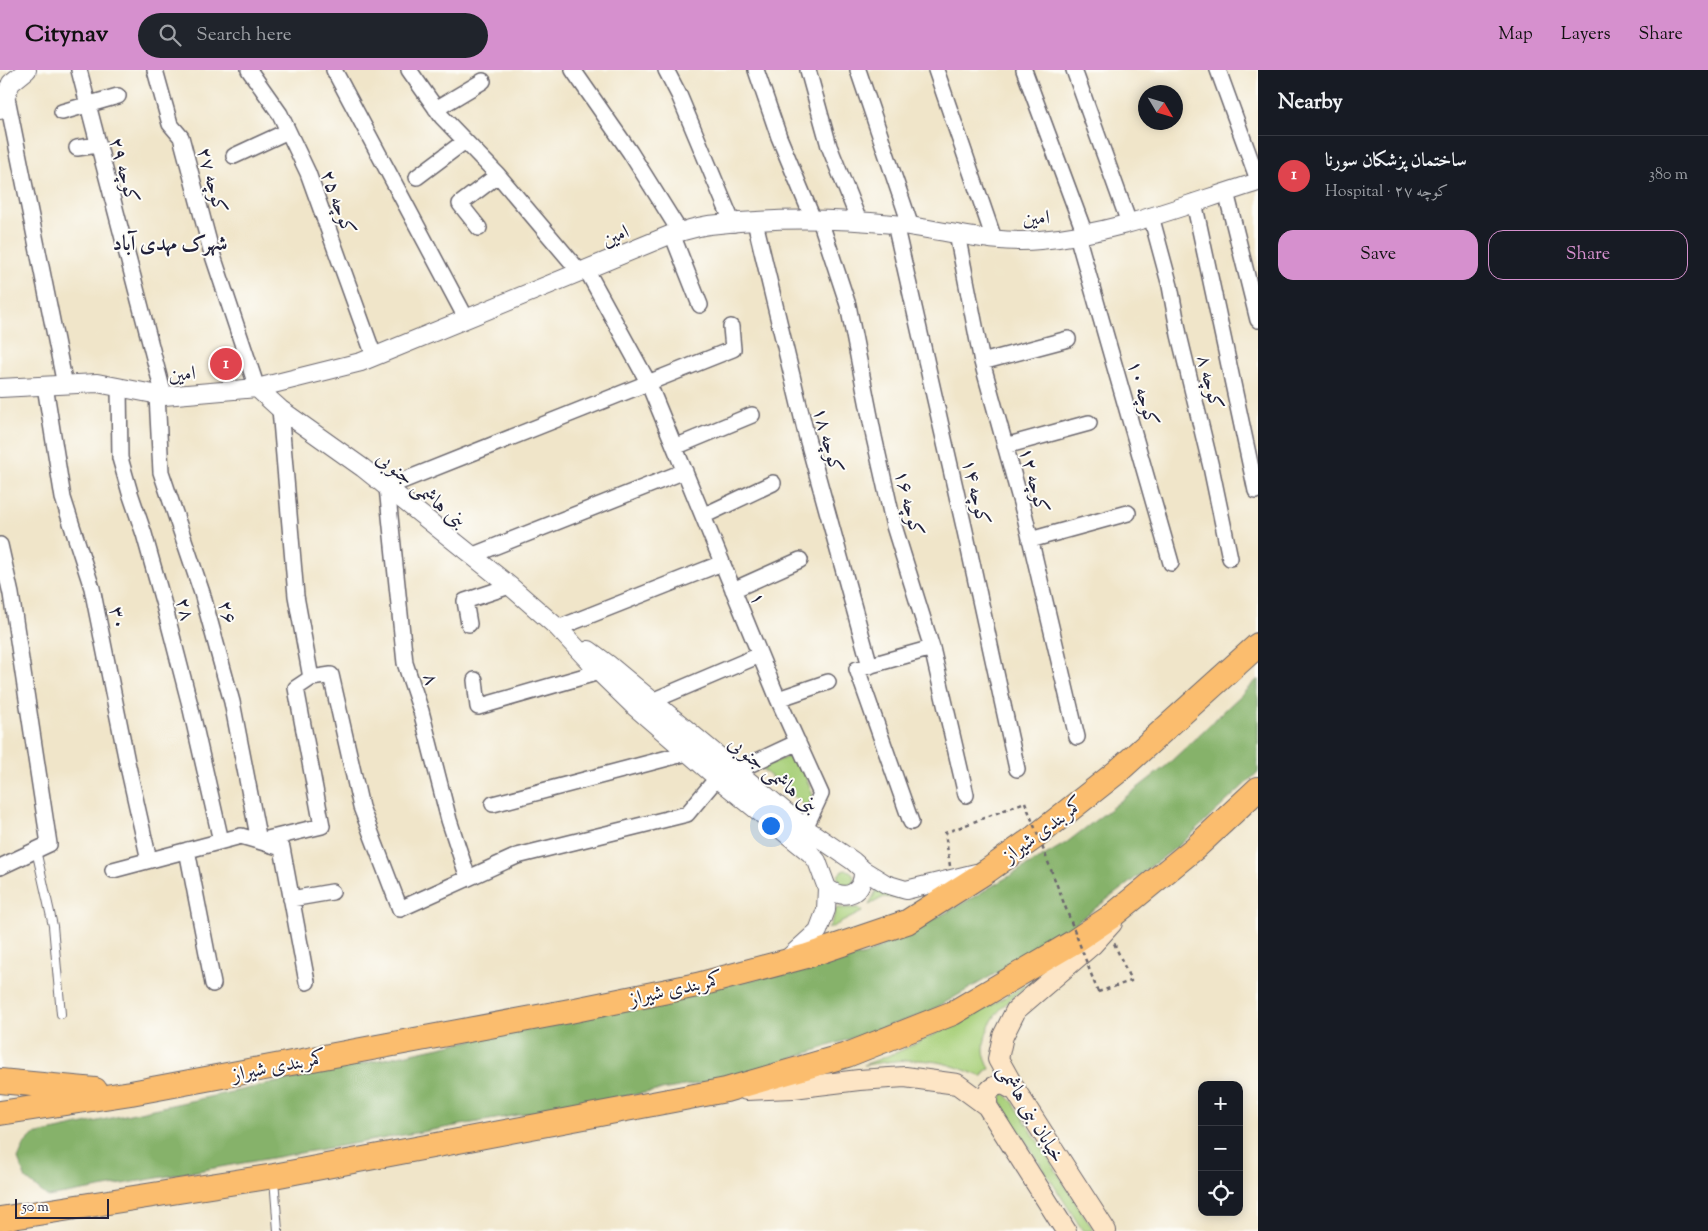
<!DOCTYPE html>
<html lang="en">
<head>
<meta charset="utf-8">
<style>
	body { margin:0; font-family:"Sorts Mill Goudy",Amiri,serif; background:#20242c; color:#f1f3f6 }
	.controls { position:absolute; right:15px; bottom:15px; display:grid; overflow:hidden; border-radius:10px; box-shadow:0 2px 12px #0003 }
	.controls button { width:45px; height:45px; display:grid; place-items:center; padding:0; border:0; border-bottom:1px solid #363941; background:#171b24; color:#f1f3f6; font:25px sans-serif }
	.compass { position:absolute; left:1138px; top:15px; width:45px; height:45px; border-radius:50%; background:#171b24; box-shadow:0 2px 12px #0003; rotate:128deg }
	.scale { position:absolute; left:15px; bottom:12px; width:94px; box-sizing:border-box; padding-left:5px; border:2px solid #22223b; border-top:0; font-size:14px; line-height:18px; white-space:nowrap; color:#22223b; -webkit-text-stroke:4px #fdfcf7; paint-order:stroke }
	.you { position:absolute; left:770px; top:755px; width:18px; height:18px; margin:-12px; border:4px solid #fff; border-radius:50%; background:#1a73e8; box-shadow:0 0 0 8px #1a73e833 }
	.badge { display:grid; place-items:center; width:32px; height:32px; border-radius:50%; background:#d690ce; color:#fff; font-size:16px; font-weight:700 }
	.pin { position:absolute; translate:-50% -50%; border:2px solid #fff; box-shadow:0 1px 5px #0006 }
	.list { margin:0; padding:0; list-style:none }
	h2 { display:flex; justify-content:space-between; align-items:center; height:65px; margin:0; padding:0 20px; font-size:21px }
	h2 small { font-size:16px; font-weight:400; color:#9ea1a6 }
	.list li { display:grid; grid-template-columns:32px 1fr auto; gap:15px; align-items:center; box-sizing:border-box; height:80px; padding:0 20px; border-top:1px solid #363941 }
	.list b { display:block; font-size:19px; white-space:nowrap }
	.list p { margin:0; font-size:16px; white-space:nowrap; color:#9ea1a6 }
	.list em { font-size:16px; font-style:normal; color:#9ea1a6 }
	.actions { display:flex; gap:10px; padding:15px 20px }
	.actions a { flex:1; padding:11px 0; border:1px solid #d690ce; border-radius:15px; text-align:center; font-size:18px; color:#d690ce }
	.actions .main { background:#d690ce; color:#111 }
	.icon { flex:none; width:28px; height:28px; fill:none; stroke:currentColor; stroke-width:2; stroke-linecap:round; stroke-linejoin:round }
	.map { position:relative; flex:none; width:1258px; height:1161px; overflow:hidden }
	header { display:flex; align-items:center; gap:30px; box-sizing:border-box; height:70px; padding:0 25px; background:#d690ce; color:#111 }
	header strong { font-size:24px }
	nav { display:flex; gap:28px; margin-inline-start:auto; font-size:18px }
	.search { width:350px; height:45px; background:#20242c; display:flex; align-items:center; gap:12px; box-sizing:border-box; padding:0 18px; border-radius:28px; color:#9ea1a6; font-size:19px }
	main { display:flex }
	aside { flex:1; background:#171b24 }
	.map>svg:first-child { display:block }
	.green { fill:#a9d07a; stroke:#66795a }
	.forest { fill:#86b26a; stroke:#546a52 }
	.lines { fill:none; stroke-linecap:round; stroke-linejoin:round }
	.service-casing { stroke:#6a666d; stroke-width:10 }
	.minor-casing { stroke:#6a666d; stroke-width:18 }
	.tertiary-casing { stroke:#6a666d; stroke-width:20 }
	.secondary-casing { stroke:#6a666d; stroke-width:22 }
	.trunk-casing { stroke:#6a666d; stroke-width:26 }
	.path { stroke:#6a666d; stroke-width:2.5; stroke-dasharray:4 4; stroke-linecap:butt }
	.service { stroke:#fff; stroke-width:8 }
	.minor { stroke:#fff; stroke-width:15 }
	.tertiary { stroke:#fff; stroke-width:18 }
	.secondary { stroke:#fde5c5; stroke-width:20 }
	.trunk { stroke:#fbbd6e; stroke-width:24 }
	.path-bridge { stroke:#6a666d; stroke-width:2.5; stroke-dasharray:4 4; stroke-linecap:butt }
	.labels { text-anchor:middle; stroke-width:4; stroke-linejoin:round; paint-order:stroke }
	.street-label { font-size:20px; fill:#22223b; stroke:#fdfcf7 }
	.neighbourhood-label { font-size:21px; font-weight:bold; fill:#22223b; stroke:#fdfcf7 }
</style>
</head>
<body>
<header>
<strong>Citynav</strong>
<div class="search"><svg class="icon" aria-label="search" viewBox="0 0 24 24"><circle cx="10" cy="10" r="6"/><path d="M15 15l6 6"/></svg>Search here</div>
<nav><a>Map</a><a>Layers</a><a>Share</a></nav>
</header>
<main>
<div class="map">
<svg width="1258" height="1161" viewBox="0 0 1258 1161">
	<rect width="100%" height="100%" fill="#fdfcf7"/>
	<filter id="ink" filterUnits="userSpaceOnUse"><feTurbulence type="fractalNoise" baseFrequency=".02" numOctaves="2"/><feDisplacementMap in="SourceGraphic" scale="10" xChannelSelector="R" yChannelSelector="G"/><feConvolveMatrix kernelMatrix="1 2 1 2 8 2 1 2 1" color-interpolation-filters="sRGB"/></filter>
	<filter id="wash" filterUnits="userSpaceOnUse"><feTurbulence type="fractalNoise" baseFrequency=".0096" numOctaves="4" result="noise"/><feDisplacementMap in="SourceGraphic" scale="20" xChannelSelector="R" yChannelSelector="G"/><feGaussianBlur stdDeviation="1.12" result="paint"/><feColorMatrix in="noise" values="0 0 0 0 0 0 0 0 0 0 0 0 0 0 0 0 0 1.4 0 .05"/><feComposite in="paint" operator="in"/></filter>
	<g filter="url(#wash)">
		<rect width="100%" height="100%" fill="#f0e5c9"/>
		<path class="green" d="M 797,683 L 813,726 L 807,738 L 761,698 Z
			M838 808a8 8 0 1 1 16 0a8 8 0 1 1-16 0Z
			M 871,810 L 875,813 L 863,833 L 838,834 L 839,829 Z
			M 879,815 L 903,823 L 900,829 L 884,827 L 869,835 Z
			M 836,838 L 859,838 L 862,842 L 828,859 L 835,845 Z
			M 1042,905 C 1016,924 984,944 984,980 C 984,986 988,993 990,999 L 985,1001 L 982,1007 C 965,1000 948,993 930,991 C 909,988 886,992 864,995 L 900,981 L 975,945 Z
			M 1004,1023 L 1013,1032 L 1094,1161 L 1083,1161 L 1004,1037 L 1000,1029 Z"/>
		<path class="forest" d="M 1258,609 L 1258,702 L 1182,773 L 1052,871 L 927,943 L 736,1007 L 48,1127 L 26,1109 L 18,1089 L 25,1073 L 33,1065 L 865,885 L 953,839 L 1066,773 L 1166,696 Z"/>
	</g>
	<g filter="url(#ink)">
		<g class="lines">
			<g class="service-casing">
				<path id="service" d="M 36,780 L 53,856 L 61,944
					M 274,1108 L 278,1161"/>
			</g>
			<g class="minor-casing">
				<path id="minor" d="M 79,0 L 164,326
					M 155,0 L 170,54 L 181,67 L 211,180 L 257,318
					M 249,0 L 280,44 L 308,103 L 374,286
					M 334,0 L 466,248
					M 409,0 L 442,47 L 498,105 L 580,202
					M 573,0 L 630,82 L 680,162
					M 666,0 L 679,25 L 733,154
					M 756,0 L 779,67 L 813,149
					M 808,0 L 829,76 L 859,151
					M 858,0 L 911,157
					M 936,0 L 994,169
					M 1024,0 L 1085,164
					M 1074,0 L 1129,153
					M 1218,0 L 1258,110
					M 6,23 L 65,315
					M 436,39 L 483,11
					M 62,42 L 118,26
					M 77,78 L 98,75
					M 234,86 L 288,61
					M 417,107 L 465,71
					M 1226,122 L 1258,250
					M 1194,132 L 1256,421
					M 1151,146 L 1170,216 L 1179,265 L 1211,397 L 1230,488
					M 820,150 L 848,235 L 874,367 L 894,456 L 932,578 L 966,725
					M 755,152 L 807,368 L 870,596
					M 895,154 L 965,461 L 1017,699
					M 479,158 L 460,134 L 498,105
					M 672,164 L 700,235
					M 957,164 L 982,292 L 1025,447 L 1077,667
					M 1077,165 L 1171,493
					M 586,199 L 648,312 L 778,629 L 821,724 L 805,758
					M 982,292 L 1068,269
					M 45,316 L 63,428 L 92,518 L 127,692 L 149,790
					M 119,317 L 120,388 L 130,423 L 144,464 L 164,535 L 190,635 L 221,771
					M 157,325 L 161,402 L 202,523 L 232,632 L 259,771 L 322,756 L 296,618 L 311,608 L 331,605 L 361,737 L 400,839 L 517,786 L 687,744 L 717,708
					M 280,339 L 296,526 L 311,608
					M 1005,376 L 1089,353
					M 675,377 L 752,345
					M 703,446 L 773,413
					M 1030,470 L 1128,443
					M 0,475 L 11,524 L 49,774 L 0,797
					M 471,486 L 685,401
					M 733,520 L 800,490
					M 469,554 L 465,531 L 510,516
					M 558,558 L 722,493
					M 475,610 L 478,637 L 599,602
					M 778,629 L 828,612
					M 652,631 L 760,585
					M 736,701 L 798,672
					M 493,734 L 687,683
					M 911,752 L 857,599 L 932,578
					M 187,780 L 213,914
					M 113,800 L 241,766 L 282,778 L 307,912
					M 468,808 L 449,750 L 421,641 L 405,593 L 387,417 L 733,279 L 731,257
					M 291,829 L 332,822"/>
			</g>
			<g class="tertiary-casing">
				<path id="tertiary" d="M 0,40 L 11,13 L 27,0
					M 0,318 L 97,313 L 164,326 L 257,318 L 361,292 L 672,164 C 684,161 696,157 709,155 C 769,148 833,148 893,154 C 942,159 991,175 1040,170 C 1115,164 1187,134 1258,112
					M 257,318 L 280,339 L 363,398 L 510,516 L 558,558 L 599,602 L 636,638 L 717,708 L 810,783 L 817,791 L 827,818 L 826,840 L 818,861 L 785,891
					M 589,580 L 608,594 L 805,758 L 853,791 L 863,800 L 886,814 L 906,820 L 976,803
					M 827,818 C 846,832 864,823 863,800"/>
			</g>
			<g class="secondary-casing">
				<path id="secondary" d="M 746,1020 L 793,1018 L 859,1010 L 905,1007 L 957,1014 L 987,1036 L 1066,1161
					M 987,1036 C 987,1021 988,1017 1003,1014 L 1016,1021
					M 1106,1161 L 1016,1021 L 998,989 L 1003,966 L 1016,940 L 1092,875 L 1112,853"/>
			</g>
			<g class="trunk-casing">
				<path id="trunk" d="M 0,1011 L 95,1020
					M 0,1043 L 131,1023 L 570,941 L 697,915 L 807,886 L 907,852 L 987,801 L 1035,767 L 1117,702 L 1258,575
					M 0,1149 L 274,1106 L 726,1020 L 847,985 L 953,943 L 1072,873 L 1112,846 L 1195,778 L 1258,719"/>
			</g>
			<path class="path" d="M 950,796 L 945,763 L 1025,732
				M 1098,922 L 1131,911 L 1114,873"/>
			<use href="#service" class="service"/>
			<use href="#minor" class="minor"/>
			<use href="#tertiary" class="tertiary"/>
			<use href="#secondary" class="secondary"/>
			<use href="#trunk" class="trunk"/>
			<path class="path-bridge" d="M 1025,732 L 1098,922"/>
		</g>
	</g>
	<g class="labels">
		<g class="street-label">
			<text transform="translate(125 100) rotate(75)" y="7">کوچه ۲۹</text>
			<text transform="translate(213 110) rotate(75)" y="7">کوچه ۲۷</text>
			<text transform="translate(339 132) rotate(70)" y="7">کوچه ۲۵</text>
			<text transform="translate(1036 147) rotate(-3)" y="7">امین</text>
			<text transform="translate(615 165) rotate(-23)" y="7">امین</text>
			<text transform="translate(182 303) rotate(-4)" y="7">امین</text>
			<text transform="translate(1211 312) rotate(76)" y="7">کوچه ۸</text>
			<text transform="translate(1144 323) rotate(74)" y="7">کوچه ۱۰</text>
			<text transform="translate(829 370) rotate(75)" y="7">کوچه ۱۸</text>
			<text transform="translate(1035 410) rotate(75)" y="7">کوچه ۱۲</text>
			<text transform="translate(422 419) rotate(39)" y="7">بنی هاشمی جنوبی</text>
			<text transform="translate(977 422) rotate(77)" y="7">کوچه ۱۴</text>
			<text transform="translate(910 433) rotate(76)" y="7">کوچه ۱۶</text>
			<text transform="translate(759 528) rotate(68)" y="7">۱</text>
			<text transform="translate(186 539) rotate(75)" y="7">۲۸</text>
			<text transform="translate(228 542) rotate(76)" y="7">۲۶</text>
			<text transform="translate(119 548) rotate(79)" y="7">۳۰</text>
			<text transform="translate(432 609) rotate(72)" y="7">۸</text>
			<text transform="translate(774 704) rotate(39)" y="7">بنی هاشمی جنوبی</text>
			<text transform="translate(1043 759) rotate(-37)" y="7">کمربندی شیراز</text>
			<text transform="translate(676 918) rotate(-13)" y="7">کمربندی شیراز</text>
			<text transform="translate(279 995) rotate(-11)" y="7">کمربندی شیراز</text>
			<text transform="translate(1032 1043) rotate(59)" y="7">خیابان بنی هاشمی</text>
		</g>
		<g class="neighbourhood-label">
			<text x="170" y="180">شهرک مهدی آباد</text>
		</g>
	</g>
</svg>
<div class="controls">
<button>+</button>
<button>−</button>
<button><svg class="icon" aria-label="locate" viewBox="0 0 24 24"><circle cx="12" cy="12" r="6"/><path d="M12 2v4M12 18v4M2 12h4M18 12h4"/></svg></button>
</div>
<svg class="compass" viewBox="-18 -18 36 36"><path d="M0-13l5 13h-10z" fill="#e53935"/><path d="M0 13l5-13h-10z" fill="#9ea1a6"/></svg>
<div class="scale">50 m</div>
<div class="you"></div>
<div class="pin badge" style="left:226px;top:294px;background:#e0444e">1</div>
</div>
<aside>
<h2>Nearby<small></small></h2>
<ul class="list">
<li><span class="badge" style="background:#e0444e">1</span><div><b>ساختمان پزشکان سورنا</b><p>Hospital · کوچه ۲۷</p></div><em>380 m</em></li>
</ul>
<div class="actions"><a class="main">Save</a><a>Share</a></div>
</aside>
</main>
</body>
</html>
